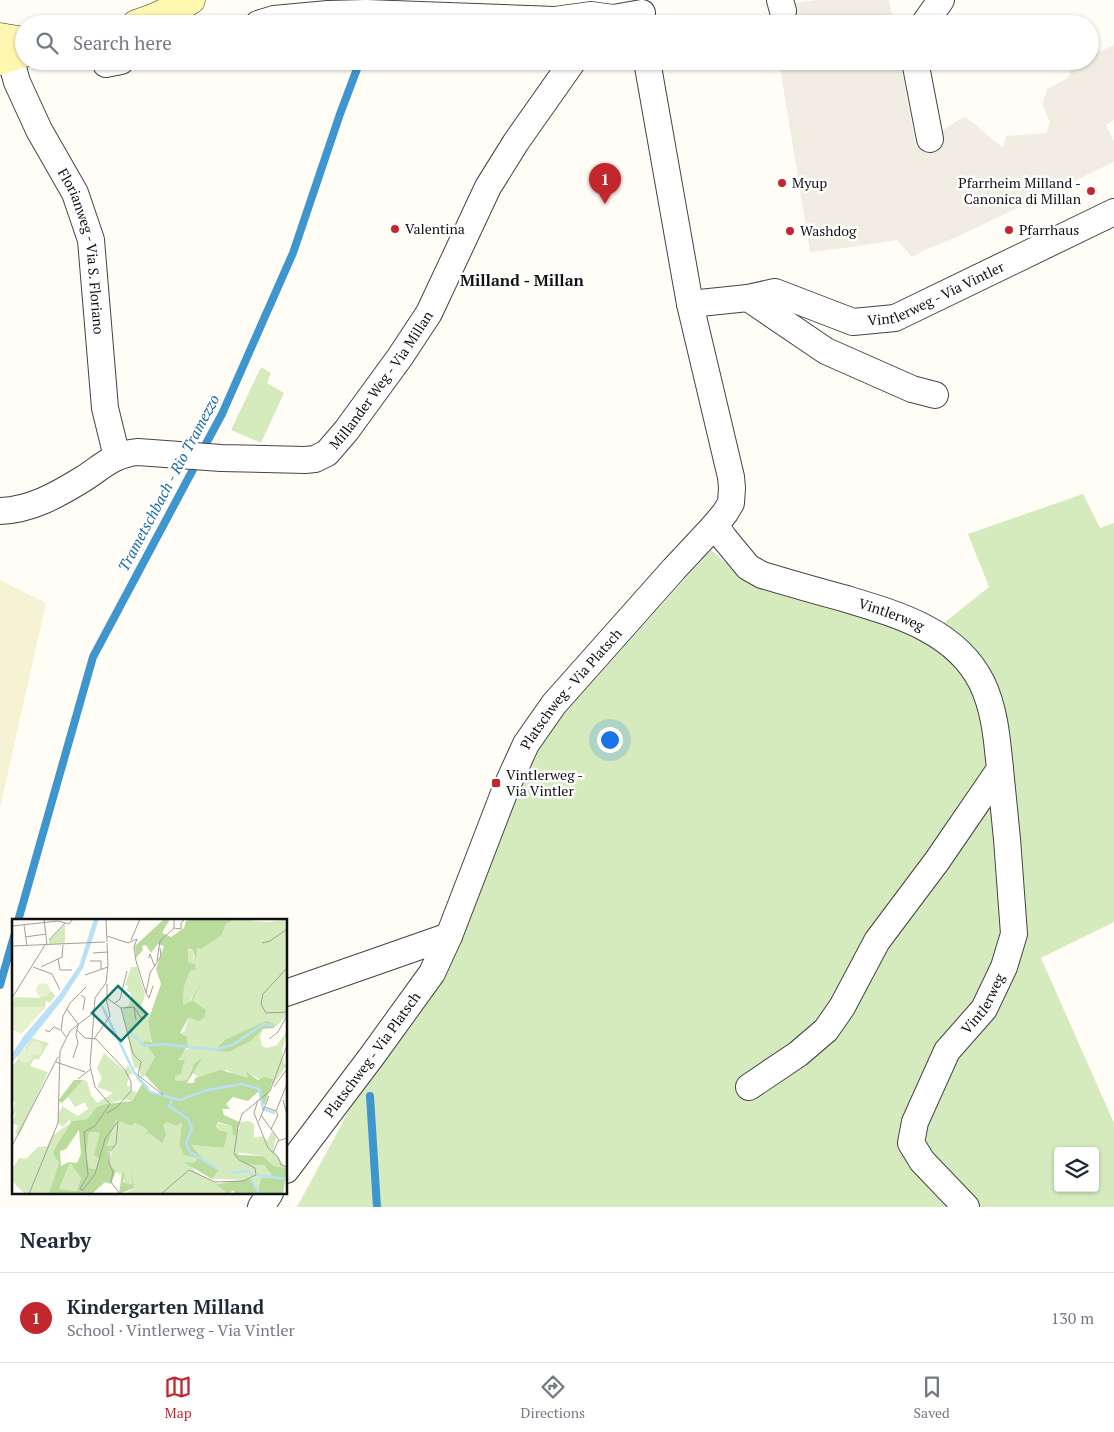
<!DOCTYPE html>
<html lang="en">
<head>
<meta charset="utf-8">
<style>
	body { margin:0; font-family:"PT Serif",serif; background:#f2f2f3; color:#1f2937 }
	.controls { position:absolute; right:15px; bottom:15px; display:grid; overflow:hidden; border-radius:5px; box-shadow:0 1px 4px #0004 }
	.controls button { width:45px; height:45px; display:grid; place-items:center; padding:0; border:0; border-bottom:1px solid #e0e1e3; background:#fff; color:#1f2937; font:25px sans-serif }
	.you { position:absolute; left:609px; top:739px; width:18px; height:18px; margin:-12px; border:4px solid #fff; border-radius:50%; background:#1a73e8; box-shadow:0 0 0 8px #1a73e833 }
	.badge { display:grid; place-items:center; width:32px; height:32px; border-radius:50%; background:#c4262e; color:#fff; font-size:16px; font-weight:700 }
	.pin { position:absolute; translate:-50% -41px; filter:drop-shadow(0 1px 2px #0008) }
	.pin::after { content:''; position:absolute; top:26px; width:18px; height:15px; background:inherit; clip-path:polygon(0 0,100% 0,50% 100%) }
	.list { margin:0; padding:0; list-style:none }
	h2 { display:flex; justify-content:space-between; align-items:center; height:65px; margin:0; padding:0 20px; font-size:21px }
	h2 small { font-size:16px; font-weight:400; color:#747a83 }
	.list li { display:grid; grid-template-columns:32px 1fr auto; gap:15px; align-items:center; box-sizing:border-box; height:90px; padding:0 20px; border-top:1px solid #e0e1e3 }
	.list b { display:block; font-size:19px; white-space:nowrap }
	.list p { margin:0; font-size:16px; white-space:nowrap; color:#747a83 }
	.list em { font-size:16px; font-style:normal; color:#747a83 }
	.icon { flex:none; width:28px; height:28px; fill:none; stroke:currentColor; stroke-width:2; stroke-linecap:round; stroke-linejoin:round }
	.map { position:relative; flex:none; width:1114px; height:1207px; overflow:hidden }
	.search { position:absolute; background:#fff; box-shadow:0 1px 4px #0004; left:15px; right:15px; top:15px; height:55px; display:flex; align-items:center; gap:12px; box-sizing:border-box; padding:0 18px; border-radius:28px; color:#747a83; font-size:19px }
	.sheet { height:155px; background:#fff }
	nav { display:flex; justify-content:space-around; align-items:center; box-sizing:border-box; height:70px; border-top:1px solid #e0e1e3; background:#fff; font-size:14px; color:#747a83 }
	nav a { display:grid; justify-items:center; gap:2px }
	nav .on { color:#c4262e }
	.map>svg:first-child { display:block }
	.farmland { fill:#f6f3d4 }
	.green { fill:#d5ebbd; fill-rule:evenodd }
	.plaza { fill:#f1ede2 }
	.lines { fill:none; stroke-linecap:round; stroke-linejoin:round }
	.stream { stroke:#3f96cf; stroke-width:8 }
	.street-casing { stroke:#444; stroke-width:28 }
	.secondary-casing { stroke:#333; stroke-width:29 }
	.street { stroke:#fff; stroke-width:26 }
	.secondary { stroke:#fff6b0; stroke-width:28 }
	.poi-dot { fill:#c4262e; stroke:#fff; stroke-width:2 }
	.labels { text-anchor:middle; stroke-width:5; stroke-linejoin:round; paint-order:stroke }
	.poi-label { font-size:14px; fill:#111; stroke:#fff; text-anchor:start }
	.street-label { font-size:14px; fill:#111; stroke:#fff }
	.water-label { font-size:15px; font-style:italic; fill:#1768a6; stroke:#fff }
	.quarter-label { font-size:16px; font-weight:bold; fill:#111; stroke:#fff }
	.inset-river { fill:none; stroke:#b9e0f7; stroke-width:2.5 }
	.inset-road { fill:none; stroke:#a09f9a; stroke-width:1 }
	.view { fill:#0f766e; fill-opacity:0.15; stroke:#0f766e; stroke-width:2.5 }
	.inset-edge { fill:none; stroke:#111; stroke-width:2.5 }
</style>
</head>
<body>
<div class="map">
<svg width="1114" height="1207" viewBox="0 0 1114 1207">
	<rect width="100%" height="100%" fill="#fffdf5"/>
	<path class="farmland" d="M 0,580 L 46,603 L 0,808 Z"/>
	<path class="green" d="M 261,367 L 271,373 L 267,383 L 284,393 L 261,443 L 231,430 Z
		M 1083,494 L 1100,528 L 1114,523 L 1114,922 L 1041,958 L 1114,1123 L 1114,1207 L 297,1207 L 345,1118 L 465,885 L 543,737 L 711,550 L 732,568 L 753,583 L 874,617 L 925,638 L 989,587 L 968,534 ZM 1058,1151 L 1095,1151 L 1095,1188 L 1058,1188 Z"/>
	<path class="plaza" d="M 816,0 L 889,0 L 894,24 L 773,24 L 772,18 L 794,3 Z
		M 1114,45 L 1114,120 L 1106,125 L 1114,141 L 1114,162 L 959,236 L 925,250 L 912,257 L 897,240 L 851,247 L 810,252 L 779,61 L 900,61 L 916,146 L 930,139 L 955,122 L 966,117 L 1003,148 L 1006,136 L 1045,133 L 1046,134 L 1050,122 L 1042,104 L 1047,89 L 1068,78 L 1073,65 L 1080,61 L 1090,61 L 1090,56 Z"/>
	<g class="lines">
		<path class="stream" d="M 202,451 L 222,414 L 293,253 L 340,114 L 360,61
			M 18,921 L 93,657 L 197,462
			M 0,985 L 14,936
			M 370,1096 L 377,1207"/>
		<g class="street-casing">
			<g id="street">
				<path d="M 780,0 L 783,11"/>
				<path d="M 258,24 L 274,19 L 328,14 L 366,13 L 555,20 L 591,15 L 613,18"/>
				<path d="M 604,24 L 613,18 L 642,13"/>
				<path d="M 924,24 L 941,0"/>
				<path id="s1" d="M 10,57 L 17,82 L 39,130 L 75,193 L 91,240 L 105,408 L 117,457"/>
				<path d="M 915,61 L 930,139"/>
				<path d="M 106,64 L 121,61"/>
				<path d="M 748,298 L 826,351 L 912,389 L 935,395"/>
				<path id="s2" d="M 690,304 L 748,298 L 775,292 L 853,322 L 895,318 L 1114,212"/>
				<path id="s3" d="M 0,511 C 31,510 57,495 83,479 C 102,467 113,454 138,452 L 221,458 L 305,460 L 315,459 L 327,453 L 346,431 L 400,357 L 429,313 L 488,187 L 516,142 L 573,61"/>
				<path id="s4" d="M 715,525 L 724,538 L 748,567 L 762,575 C 789,583 816,591 843,598 C 896,614 956,630 982,683 C 995,710 997,740 1000,769 L 937,861 L 877,941 L 842,1007 L 826,1030 L 798,1054 L 749,1087"/>
				<path d="M 286,993 L 449,936"/>
				<path id="s5" d="M 286,1170 L 372,1056 L 432,973 L 449,936 L 506,788 L 526,744 L 554,704 L 674,569 L 715,525 L 725,513 L 731,503 L 732,488 L 731,477 L 690,304 L 647,61"/>
				<path d="M 261,1207 L 270,1193"/>
				<path id="s6" d="M 966,1207 L 922,1161 L 911,1143 L 915,1122 L 947,1051 L 984,1009 L 1004,967 L 1014,934 L 1007,839 L 1000,769"/>
			</g>
		</g>
		<g class="secondary-casing">
			<path id="secondary" d="M 136,24 L 153,18 L 186,3 L 191,0
				M 0,37 L 24,41
				M 0,61 L 24,53"/>
		</g>
		<use href="#street" class="street"/>
		<use href="#secondary" class="secondary"/>
	</g>
	<g class="poi-dot">
		<circle cx="782" cy="183" r="5"/>
		<circle cx="1091" cy="191" r="5"/>
		<circle cx="395" cy="229" r="5"/>
		<circle cx="1009" cy="230" r="5"/>
		<circle cx="790" cy="231" r="5"/>
		<rect x="491" y="778" width="10" height="10" rx="2.5"/>
	</g>
	<g class="labels">
		<g class="poi-label">
			<text x="792" y="188">Myup</text>
			<text x="1081" y="188" text-anchor="end">Pfarrheim Milland -<tspan x="1081" dy="16">Canonica di Millan</tspan></text>
			<text x="405" y="234">Valentina</text>
			<text x="1019" y="235">Pfarrhaus</text>
			<text x="800" y="236">Washdog</text>
			<text x="506" y="780">Vintlerweg -<tspan x="506" dy="16">Via Vintler</tspan></text>
		</g>
		<g class="street-label">
			<text dy="5" stroke="none"><textPath href="#s1" startOffset="210">Florianweg - Via S. Floriano</textPath></text>
			<text dy="5" stroke="none"><textPath href="#s2" startOffset="258">Vintlerweg - Via Vintler</textPath></text>
			<text dy="5" stroke="none"><textPath href="#s3" startOffset="434">Millander Weg - Via Millan</textPath></text>
			<text dy="5" stroke="none"><textPath href="#s4" startOffset="205">Vintlerweg</textPath></text>
			<text dy="5" stroke="none"><textPath href="#s5" startOffset="564">Platschweg - Via Platsch</textPath></text>
			<text dy="5" stroke="none"><textPath href="#s6" startOffset="244">Vintlerweg</textPath></text>
			<text dy="5" stroke="none"><textPath href="#s5" startOffset="144">Platschweg - Via Platsch</textPath></text>
		</g>
		<g class="water-label">
			<text transform="translate(169 483) rotate(-62)" y="5">Trametschbach - Rio Tramezzo</text>
		</g>
		<g class="quarter-label">
			<text x="522" y="286">Milland - Millan</text>
		</g>
	</g>
	<g transform="translate(12 919)">
		<rect width="275" height="275" fill="#fffdf5"/>
		<path d="M 223,0 L 257,3 L 275,0 L 275,97 L 262,109 L 247,105 L 205,130 L 181,129 L 176,127 L 175,118 L 168,114 L 172,113 L 177,98 L 191,99 L 193,91 L 181,82 L 188,69 L 174,87 L 171,86 L 172,68 L 178,52 L 184,51 L 176,43 L 176,31 L 180,30 L 182,41 L 185,29 L 189,30 L 209,17 L 214,5 ZM 53,5 L 53,25 L 37,25 L 37,21 ZM 119,48 L 125,48 L 133,76 L 128,91 L 138,95 L 136,103 L 141,119 L 136,127 L 143,138 L 134,156 L 129,159 L 127,149 L 122,149 L 110,90 L 117,86 L 119,78 L 119,74 L 115,72 L 116,67 L 113,66 ZM 39,72 L 43,77 L 38,84 L 34,82 L 33,89 L 0,88 L 2,78 L 27,79 ZM 251,110 L 248,117 L 250,127 L 255,129 L 265,126 L 275,112 L 270,132 L 272,144 L 275,146 L 261,166 L 233,153 L 236,159 L 225,158 L 215,151 L 186,158 L 181,154 L 190,139 L 179,150 L 175,161 L 164,162 L 163,157 L 169,155 L 172,145 L 172,141 L 166,141 L 170,131 L 191,129 L 217,133 L 239,122 ZM 20,119 L 37,124 L 27,140 L 22,140 L 18,147 L 36,153 L 7,217 L 3,214 L 6,207 L 0,204 L 4,193 L 0,198 L 3,183 L 0,182 L 0,148 ZM 92,134 L 113,152 L 116,146 L 121,154 L 117,156 L 115,166 L 119,169 L 116,171 L 125,173 L 120,182 L 113,180 L 85,188 L 75,200 L 60,202 L 41,235 L 47,244 L 38,274 L 13,275 L 0,262 L 0,250 L 7,239 L 14,240 L 26,228 L 35,227 L 40,217 L 58,204 L 58,200 L 51,208 L 46,204 L 46,195 L 56,177 L 71,161 L 75,162 L 79,176 L 85,184 L 101,174 L 85,168 L 90,159 L 85,149 ZM 56,178 L 63,188 L 73,183 L 76,190 L 66,197 L 61,194 L 50,187 ZM 104,201 L 119,207 L 124,204 L 130,207 L 136,212 L 129,219 L 137,214 L 151,219 L 150,206 L 155,203 L 164,207 L 170,202 L 167,226 L 172,236 L 185,238 L 182,244 L 176,244 L 184,253 L 210,267 L 216,275 L 113,275 L 122,269 L 119,259 L 120,266 L 113,266 L 110,253 L 108,256 L 96,246 L 101,227 L 95,228 ZM 237,202 L 242,205 L 242,219 L 250,217 L 255,222 L 260,212 L 264,218 L 261,232 L 275,249 L 262,247 L 251,237 L 222,233 L 240,245 L 250,244 L 262,259 L 251,259 L 246,271 L 239,261 L 200,260 L 207,251 L 195,244 L 179,226 L 212,229 L 216,213 L 207,211 L 204,204 L 220,207 L 222,216 L 228,209 L 227,203 ZM 77,213 L 89,214 L 82,236 L 87,239 L 85,250 L 77,249 L 74,235 ZM 58,244 L 69,259 L 65,272 L 47,270 Z" fill="#d5ebbd" fill-rule="evenodd"/>
		<path d="M 152,0 L 158,0 L 150,14 L 159,18 L 172,9 L 174,2 L 180,0 L 223,0 L 214,5 L 209,17 L 189,30 L 185,29 L 184,41 L 180,30 L 176,30 L 176,43 L 183,45 L 184,51 L 178,52 L 172,68 L 171,86 L 179,82 L 192,59 L 181,82 L 194,91 L 192,99 L 186,102 L 177,98 L 168,114 L 175,118 L 176,127 L 204,130 L 213,121 L 247,105 L 255,102 L 262,105 L 262,109 L 251,110 L 239,122 L 217,133 L 174,129 L 166,141 L 173,141 L 169,155 L 163,157 L 164,162 L 175,161 L 182,145 L 191,138 L 175,164 L 182,164 L 183,159 L 209,151 L 236,159 L 233,152 L 246,161 L 252,158 L 261,160 L 254,182 L 252,186 L 246,173 L 236,182 L 221,178 L 214,185 L 218,190 L 210,190 L 212,196 L 227,203 L 224,216 L 221,217 L 220,207 L 206,203 L 204,207 L 207,211 L 216,213 L 212,229 L 179,226 L 194,243 L 207,251 L 200,260 L 171,243 L 182,244 L 185,239 L 172,236 L 167,226 L 170,203 L 164,207 L 155,203 L 151,206 L 154,216 L 150,224 L 137,214 L 129,219 L 136,212 L 130,207 L 123,204 L 119,207 L 104,201 L 95,227 L 102,227 L 96,233 L 97,246 L 104,252 L 99,265 L 93,263 L 80,275 L 37,275 L 47,244 L 41,235 L 43,229 L 60,202 L 75,200 L 85,188 L 94,185 L 120,182 L 130,165 L 124,159 L 126,157 L 137,169 L 135,171 L 152,177 L 133,156 L 143,138 L 136,128 L 130,127 L 132,122 L 140,123 L 136,102 L 149,65 L 144,50 L 152,27 L 146,25 L 139,34 L 134,26 L 130,27 L 131,31 L 124,39 L 123,27 ZM 67,211 L 69,235 L 65,244 L 57,243 L 49,247 L 48,232 L 54,230 ZM 77,213 L 88,214 L 82,236 L 87,240 L 84,250 L 77,249 L 74,235 ZM 58,244 L 69,259 L 65,272 L 47,270 ZM 62,161 L 71,161 L 50,184 L 46,182 ZM 224,232 L 227,236 L 251,237 L 262,247 L 275,249 L 271,275 L 222,275 L 222,271 L 216,275 L 204,265 L 238,260 L 246,271 L 249,259 L 262,259 L 252,246 L 234,245 L 223,237 ZM 119,252 L 122,269 L 107,275 L 110,253 L 113,255 L 111,263 L 120,266 Z" fill="#b9dc9c" fill-rule="evenodd"/>
		<path d="M24 71a7 7 0 1 1 14 0a7 7 0 1 1-14 0ZM 0,88 L 32,88 L 33,89 L 9,115 L 0,110 ZM16 129a7 7 0 1 1 14 0a7 7 0 1 1-14 0ZM6 137a7 7 0 1 1 14 0a7 7 0 1 1-14 0Z" fill="#e6f2cf"/>
		<path d="M 82,0 L 87,0 L 71,49 L 51,80 L 0,144 L 0,135 L 11,118 L 47,76 L 67,47 Z" fill="#b9e0f7"/>
		<path class="inset-river" d="M 90,87 L 122,153 L 138,173 L 168,181 L 195,171 L 230,165 L 247,170 L 251,190 L 263,194M 117,112 L 132,127 L 151,125 L 202,131 L 220,126 L 252,105 L 261,106M 160,181 L 157,187 L 176,200 L 180,209 L 174,224 L 178,233 L 207,251M 219,254 L 235,252 L 241,256M 245,256 L 275,260M 239,260 L 247,275"/>
		<path class="inset-road" d="M 32,0 L 35,26M 94,0 L 95,23M 12,6 L 15,27M 0,7 L 46,2 L 57,5 L 61,0M 162,9 L 169,10 L 169,4 L 172,1M 95,17 L 116,24 L 125,20 L 122,28 L 124,42 L 134,74 L 138,54 L 149,37 L 148,29M 13,18 L 34,15M 37,21 L 53,4M 119,21 L 128,0M 95,24 L 96,46M 250,24 L 258,22 L 275,10M 0,27 L 93,23M 81,34 L 96,33M 137,39 L 138,35 L 143,48M 46,40 L 48,51 L 60,51M 78,42 L 89,42 L 89,50M 145,42 L 148,22 L 162,9 L 162,0M 96,46 L 94,64 L 83,79 L 78,147 L 83,168 L 98,185 L 83,207 L 72,213 L 76,256 L 68,270 L 71,271 L 83,255 L 93,220 L 106,202 L 104,225 L 97,234 L 97,244 L 101,253 L 99,263 L 108,275M 21,48 L 40,55 L 48,71M 29,48 L 50,38 L 51,26M 275,49 L 251,75 L 249,85 L 254,94 L 275,93M 73,56 L 96,48M 134,74 L 137,79 L 141,67M 69,76 L 73,79 L 71,91M 0,79 L 33,26M 95,79 L 109,89M 103,84 L 108,80 L 115,52M 122,88 L 129,99 L 133,99M 109,89 L 121,135 L 129,143 L 126,156M 109,89 L 122,88 L 124,101M 55,90 L 66,105 L 64,116 L 66,124 L 61,139M 85,90 L 95,79 L 95,65M 33,111 L 37,113 L 42,108 L 48,111M 65,111 L 73,119 L 84,120 L 113,151 L 119,163 L 119,172 L 105,188 L 95,194M 54,118 L 49,111 L 51,97 L 58,84 L 74,68M 82,120 L 98,97 L 94,79M 257,120 L 266,113 L 275,97M 44,143 L 73,153M 126,156 L 151,176M 66,160 L 79,150M 262,168 L 275,150M 246,181 L 242,194 L 256,229 L 266,238 L 269,246 L 275,248M 271,181 L 275,196M 253,188 L 264,192 L 275,165M 249,196 L 267,221M 247,202 L 257,177M 259,210 L 266,196 L 264,192M 0,227 L 46,138M 261,234 L 266,222 L 275,219M 17,275 L 46,204 L 48,132 L 58,112 L 81,94M 149,275 L 177,251 L 203,263 L 231,262 L 244,256 L 243,249 L 227,241 L 222,235 L 226,208 L 230,195 L 258,172 L 275,126"/>
		<path class="view" d="M 106,67 L 135,95 L 109,122 L 80,94 Z"/>
		<rect width="275" height="275" class="inset-edge"/>
	</g>
</svg>
<div class="controls">
<button><svg class="icon" aria-label="layers" viewBox="0 0 24 24"><path d="M12 4l9 5-9 5-9-5zM3 14l9 5 9-5"/></svg></button>
</div>
<div class="you"></div>
<div class="pin badge" style="left:605px;top:204px">1</div>
<div class="search"><svg class="icon" aria-label="search" viewBox="0 0 24 24"><circle cx="10" cy="10" r="6"/><path d="M15 15l6 6"/></svg>Search here</div>
</div>
<section class="sheet">
<h2>Nearby<small></small></h2>
<ul class="list">
<li><span class="badge">1</span><div><b>Kindergarten Milland</b><p>School · Vintlerweg - Via Vintler</p></div><em>130 m</em></li>
</ul>
</section>
<nav>
<a class="on"><svg class="icon" aria-label="map" viewBox="0 0 24 24"><path d="M3 6l6-2 6 2 6-2v14l-6 2-6-2-6 2zM9 4v14M15 6v14"/></svg>Map</a>
<a><svg class="icon" aria-label="directions" viewBox="0 0 24 24"><path d="M12 3l9 9-9 9-9-9zM9 14v-3h6M13 9l2 2-2 2"/></svg>Directions</a>
<a><svg class="icon" aria-label="saved" viewBox="0 0 24 24"><path d="M7 4h10v16l-5-4-5 4z"/></svg>Saved</a>
</nav>
</body>
</html>
